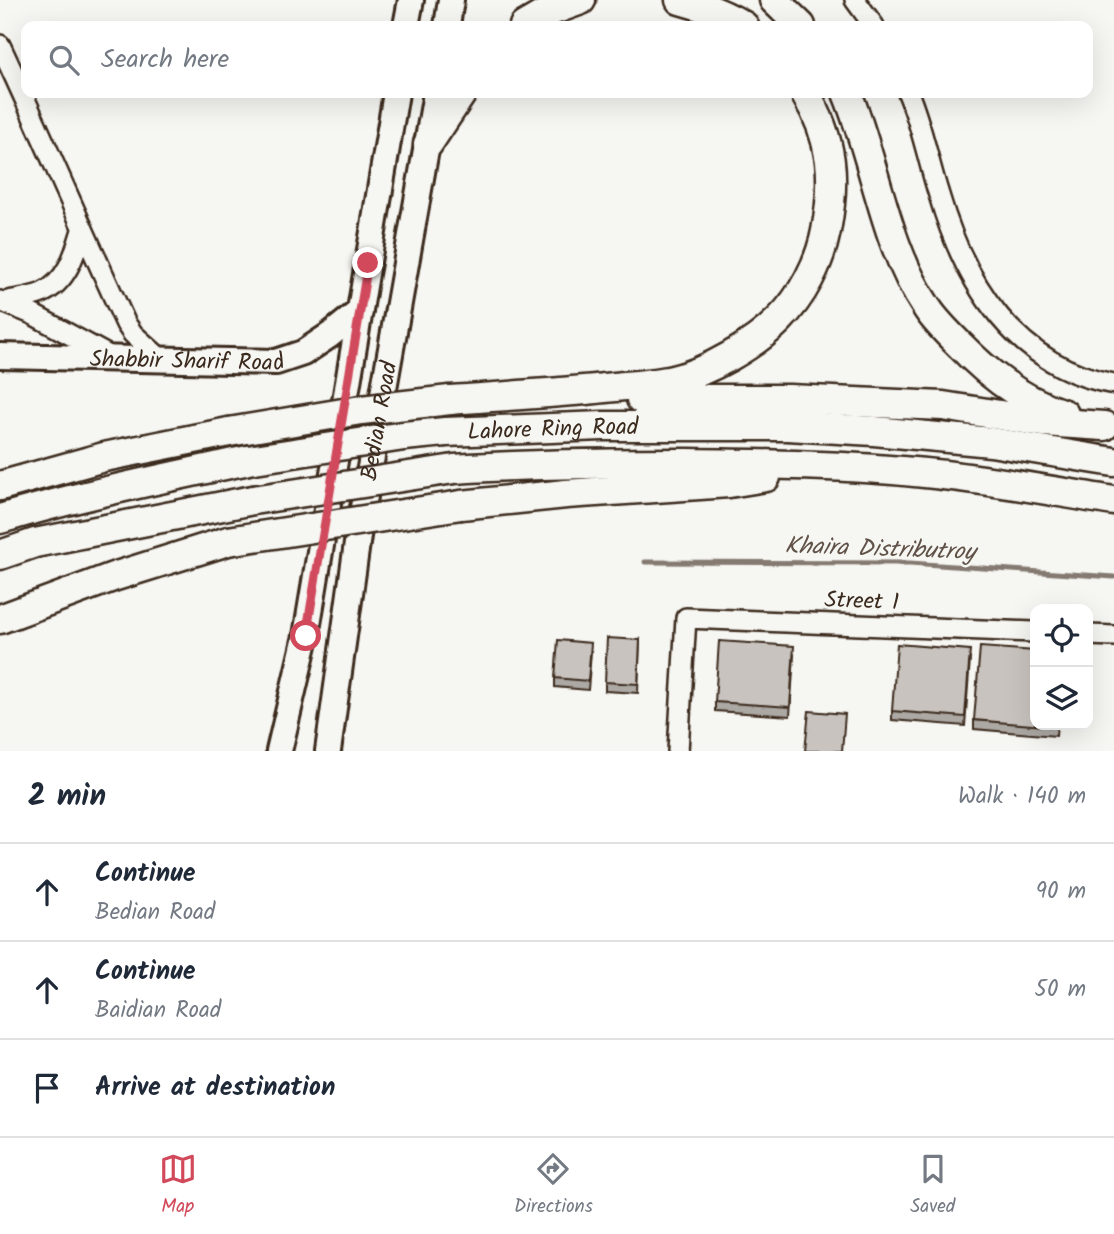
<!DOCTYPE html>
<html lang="en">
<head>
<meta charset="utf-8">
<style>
	body { margin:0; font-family:Kalam,sans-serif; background:#f6f6f7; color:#1f2937 }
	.controls { position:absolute; right:21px; bottom:21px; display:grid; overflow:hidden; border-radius:14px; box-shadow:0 7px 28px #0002 }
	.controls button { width:63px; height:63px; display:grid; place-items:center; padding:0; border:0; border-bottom:2px solid #e0e1e3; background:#fff; color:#1f2937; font:35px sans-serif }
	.stop { position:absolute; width:21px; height:21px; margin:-16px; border:5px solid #d1495b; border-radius:50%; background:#fff }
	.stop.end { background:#d1495b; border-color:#fff; box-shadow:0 2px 7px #0008 }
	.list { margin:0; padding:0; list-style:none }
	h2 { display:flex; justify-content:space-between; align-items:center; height:91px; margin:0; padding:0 28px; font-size:30px }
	h2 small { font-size:23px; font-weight:400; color:#747a83 }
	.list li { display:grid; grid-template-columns:46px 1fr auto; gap:21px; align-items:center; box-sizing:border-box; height:98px; padding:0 28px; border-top:2px solid #e0e1e3 }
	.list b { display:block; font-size:26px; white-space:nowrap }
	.list p { margin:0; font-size:23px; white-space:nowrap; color:#747a83 }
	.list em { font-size:23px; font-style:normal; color:#747a83 }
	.icon { flex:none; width:38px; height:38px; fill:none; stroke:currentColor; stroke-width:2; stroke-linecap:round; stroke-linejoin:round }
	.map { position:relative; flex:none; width:1114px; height:751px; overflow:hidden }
	.search { position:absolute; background:#fff; box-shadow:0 7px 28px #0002; left:21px; right:21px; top:21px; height:77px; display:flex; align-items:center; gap:18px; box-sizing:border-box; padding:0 24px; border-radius:14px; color:#747a83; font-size:26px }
	.sheet { height:385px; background:#fff }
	nav { display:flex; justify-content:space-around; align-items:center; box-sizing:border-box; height:98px; border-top:2px solid #e0e1e3; background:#fff; font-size:19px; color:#747a83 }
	nav a { display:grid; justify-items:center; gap:4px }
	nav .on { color:#d1495b }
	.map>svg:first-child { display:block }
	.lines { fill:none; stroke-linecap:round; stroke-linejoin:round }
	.stream { stroke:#857a71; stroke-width:5 }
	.minor-casing { stroke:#3b2a1e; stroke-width:24 }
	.major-casing { stroke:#3b2a1e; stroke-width:30 }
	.highway-casing { stroke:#3b2a1e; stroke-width:33 }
	.minor { stroke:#f6f6f2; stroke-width:19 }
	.major { stroke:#f6f6f2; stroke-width:24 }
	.highway { stroke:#f6f6f2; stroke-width:28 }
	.highway-bridge-casing { stroke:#3b2a1e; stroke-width:33; stroke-linecap:butt }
	.highway-bridge { stroke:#f6f6f2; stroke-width:28 }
	.wall { fill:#aca8a3; stroke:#3b2a1e; stroke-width:2 }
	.building { fill:#c8c3be; stroke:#3b2a1e; stroke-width:2 }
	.route { stroke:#d1495b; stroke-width:9 }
	.labels { text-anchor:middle; stroke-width:5; stroke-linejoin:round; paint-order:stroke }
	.street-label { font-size:23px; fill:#3b2a1e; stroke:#f6f6f2 }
	.water-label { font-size:24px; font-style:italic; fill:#605248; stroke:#f6f6f2 }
</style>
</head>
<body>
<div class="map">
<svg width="1114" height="751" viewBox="0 0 1114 751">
	<rect width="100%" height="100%" fill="#f6f6f2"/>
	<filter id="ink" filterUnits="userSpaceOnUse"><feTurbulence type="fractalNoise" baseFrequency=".0143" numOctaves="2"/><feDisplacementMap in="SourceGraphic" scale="14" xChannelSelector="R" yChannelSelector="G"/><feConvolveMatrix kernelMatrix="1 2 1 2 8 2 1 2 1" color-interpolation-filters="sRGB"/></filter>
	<g filter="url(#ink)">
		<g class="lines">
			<path class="stream" d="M 645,562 L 910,563 L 1114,577"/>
			<g class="minor-casing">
				<path id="minor" d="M 855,0 L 874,26
					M 0,45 C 43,137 83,231 126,324 L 133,334 L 162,360
					M 908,93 C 922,126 928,161 939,195 C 965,284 1016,367 1114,384
					M 0,301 L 32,314 L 111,357
					M 4,302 C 16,299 30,298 42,293 C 67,282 75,254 82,230
					M 1088,635 L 1114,636
					M 678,751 L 686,618 L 1035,632"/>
			</g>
			<g class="major-casing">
				<g id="major">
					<path d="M 406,26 L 411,0"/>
					<path d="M 447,26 L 451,0"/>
					<path id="s1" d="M 0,356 L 276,362 L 303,353 L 330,335 L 360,311"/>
					<path d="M 279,751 L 306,636 L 396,93"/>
					<path id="s2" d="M 328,751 L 358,536 L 436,93"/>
				</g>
			</g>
			<g class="highway-casing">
				<g id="highway">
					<path d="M 680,0 C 703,6 724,14 744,26"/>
					<path d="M 774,0 L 801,26"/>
					<path d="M 524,26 L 548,12 L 581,0"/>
					<path d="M 847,93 C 876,163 884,244 927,308 C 938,325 955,340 970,355 C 997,381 1028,403 1064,414"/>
					<path d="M 428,144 L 462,93"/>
					<path d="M 641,399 L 789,399 L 943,406 L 1043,422 L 1104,426"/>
					<path d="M 450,400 C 505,396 560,393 615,387 C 634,385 655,384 673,380 C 708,372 754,345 779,320 C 802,297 820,263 826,231 C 836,179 833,139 805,93"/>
					<path id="s3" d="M 445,432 L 603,426 L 787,426 L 874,431 L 991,442 L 1114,462"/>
					<path d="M 454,469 C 531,464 609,463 687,463 C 766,464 846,465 925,473 C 989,479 1051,491 1114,501"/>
					<path d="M 0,486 L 104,457 L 229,432"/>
					<path d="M 461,505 L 566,494 L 729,483 L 766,477"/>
					<path d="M 0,519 C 81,495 165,478 248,460"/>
					<path d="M 0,555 L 35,543 L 253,500"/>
					<path d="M 0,619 L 113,577 L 228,541"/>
				</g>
			</g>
			<use href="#minor" class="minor"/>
			<use href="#major" class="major"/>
			<use href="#highway" class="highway"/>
			<g class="highway-bridge-casing">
				<path id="highway-bridge" d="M 229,432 L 361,410 L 450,400
					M 248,460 L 404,436 L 445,432
					M 253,500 L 454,469
					M 228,541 L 461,505"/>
			</g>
			<use href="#highway-bridge" class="highway-bridge"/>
		</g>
		<path class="wall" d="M 640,640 L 638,693 L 605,691 L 605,682 Z
			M 591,652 L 588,690 L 555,687 L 555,678 Z
			M 794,655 L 790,716 L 715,711 L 715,702 Z
			M 970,659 L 965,726 L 892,720 L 892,711 Z
			M 974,720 L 1057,725 L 1056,736 L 974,729 Z"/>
		<path class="building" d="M 607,638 L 640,640 L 638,684 L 605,682 Z
			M 558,640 L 591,643 L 588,681 L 555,678 Z
			M 719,641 L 794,646 L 790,707 L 715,702 Z
			M 897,644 L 970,650 L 965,717 L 892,711 Z
			M 980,647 L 1035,651 L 1035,725 L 1056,725 L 1056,727 L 974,720 Z
			M 809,711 L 845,714 L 842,751 L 805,751 Z"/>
	</g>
	<g class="lines" filter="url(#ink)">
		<path class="route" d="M 306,636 L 368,263"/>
	</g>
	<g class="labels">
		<g class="street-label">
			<text dy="8" stroke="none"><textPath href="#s1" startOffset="187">Shabbir Sharif Road</textPath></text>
			<text dy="8" stroke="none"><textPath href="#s2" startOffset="334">Bedian Road</textPath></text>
			<text dy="8" stroke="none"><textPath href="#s3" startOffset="108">Lahore Ring Road</textPath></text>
			<text transform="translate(862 600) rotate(2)" y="8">Street 1</text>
		</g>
		<g class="water-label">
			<text transform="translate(880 548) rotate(2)" y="8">Khaira Distributroy</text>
		</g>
	</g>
</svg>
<div class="controls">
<button><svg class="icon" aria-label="locate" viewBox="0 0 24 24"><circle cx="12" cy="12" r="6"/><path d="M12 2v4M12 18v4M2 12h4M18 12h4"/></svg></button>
<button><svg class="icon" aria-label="layers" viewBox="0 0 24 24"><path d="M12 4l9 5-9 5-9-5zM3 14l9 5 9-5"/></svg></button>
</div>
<div class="stop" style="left:306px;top:636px"></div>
<div class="stop end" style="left:368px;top:263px"></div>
<div class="search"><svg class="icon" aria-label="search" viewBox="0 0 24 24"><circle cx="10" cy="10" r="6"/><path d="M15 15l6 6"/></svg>Search here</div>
</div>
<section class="sheet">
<h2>2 min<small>Walk · 140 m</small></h2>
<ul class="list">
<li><svg class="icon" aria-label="ahead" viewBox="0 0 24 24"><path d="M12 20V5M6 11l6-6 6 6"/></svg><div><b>Continue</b><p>Bedian Road</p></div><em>90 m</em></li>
<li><svg class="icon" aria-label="ahead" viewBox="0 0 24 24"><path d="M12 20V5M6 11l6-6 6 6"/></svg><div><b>Continue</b><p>Baidian Road</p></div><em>50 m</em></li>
<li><svg class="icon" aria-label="arrive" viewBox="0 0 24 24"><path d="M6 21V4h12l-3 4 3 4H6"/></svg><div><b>Arrive at destination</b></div></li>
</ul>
</section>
<nav>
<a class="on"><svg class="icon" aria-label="map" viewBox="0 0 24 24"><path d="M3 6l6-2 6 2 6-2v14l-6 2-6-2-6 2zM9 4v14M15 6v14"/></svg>Map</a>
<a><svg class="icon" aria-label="directions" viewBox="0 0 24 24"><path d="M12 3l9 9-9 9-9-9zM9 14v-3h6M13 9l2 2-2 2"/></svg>Directions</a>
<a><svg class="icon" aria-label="saved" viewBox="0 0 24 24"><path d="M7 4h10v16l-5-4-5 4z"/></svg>Saved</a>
</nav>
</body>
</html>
